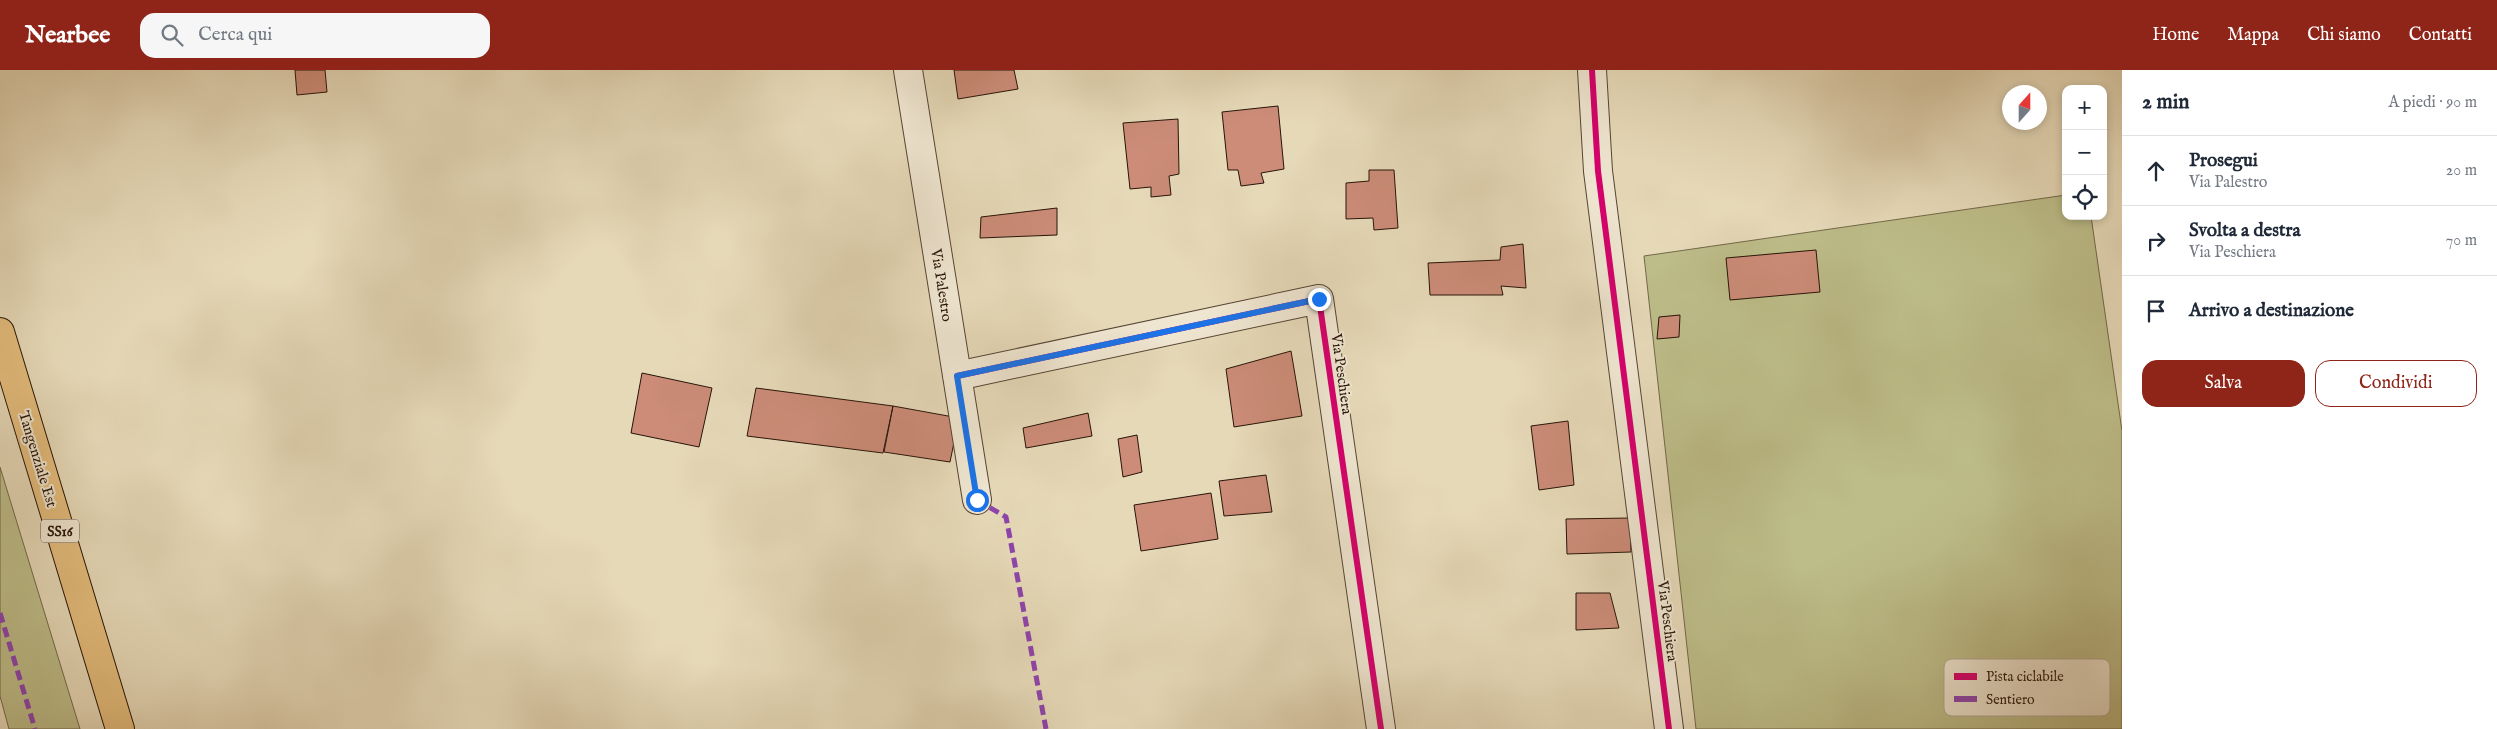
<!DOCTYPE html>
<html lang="it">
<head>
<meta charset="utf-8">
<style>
	body { margin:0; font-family:"IM FELL English",serif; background:#f6f6f7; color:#1f2937 }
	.controls { position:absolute; right:15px; top:15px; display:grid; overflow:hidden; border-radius:10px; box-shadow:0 2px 8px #0003 }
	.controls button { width:45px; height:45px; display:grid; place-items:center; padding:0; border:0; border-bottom:1px solid #e0e1e3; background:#fff; color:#1f2937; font:25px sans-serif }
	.compass { position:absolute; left:2002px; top:15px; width:45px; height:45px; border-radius:50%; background:#fff; box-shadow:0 2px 8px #0003; rotate:21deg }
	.stop { position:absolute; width:15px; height:15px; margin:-11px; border:4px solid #1a73e8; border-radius:50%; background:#fff }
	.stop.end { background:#1a73e8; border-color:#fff; box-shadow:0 1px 5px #0008 }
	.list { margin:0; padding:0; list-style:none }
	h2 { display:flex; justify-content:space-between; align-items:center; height:65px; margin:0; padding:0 20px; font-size:21px }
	h2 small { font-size:16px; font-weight:400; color:#747a83 }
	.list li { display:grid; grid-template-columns:32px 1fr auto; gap:15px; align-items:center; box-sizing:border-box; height:70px; padding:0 20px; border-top:1px solid #e0e1e3 }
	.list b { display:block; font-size:19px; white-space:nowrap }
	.list p { margin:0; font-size:16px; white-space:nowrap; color:#747a83 }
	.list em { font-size:16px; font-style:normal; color:#747a83 }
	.actions { display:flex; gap:10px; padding:15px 20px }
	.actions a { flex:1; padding:11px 0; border:1px solid #8f2418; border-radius:15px; text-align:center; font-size:18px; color:#8f2418 }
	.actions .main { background:#8f2418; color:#fff }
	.icon { flex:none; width:28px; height:28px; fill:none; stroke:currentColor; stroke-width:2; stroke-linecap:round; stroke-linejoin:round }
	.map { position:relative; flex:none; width:2122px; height:659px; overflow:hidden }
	header { display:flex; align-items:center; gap:30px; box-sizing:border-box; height:70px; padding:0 25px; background:#8f2418; color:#fff }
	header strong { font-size:24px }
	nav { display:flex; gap:28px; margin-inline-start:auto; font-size:18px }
	.search { width:350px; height:45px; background:#f6f6f7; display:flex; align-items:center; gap:12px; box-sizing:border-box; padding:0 18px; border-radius:15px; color:#747a83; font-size:19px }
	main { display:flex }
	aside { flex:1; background:#fff }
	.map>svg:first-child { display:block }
	.green { fill:#bdbd89; stroke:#726848 }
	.building { fill:#cc8c78; stroke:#271408 }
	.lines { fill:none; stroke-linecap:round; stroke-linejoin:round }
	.minor-casing { stroke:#574534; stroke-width:30 }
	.primary-casing { stroke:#271408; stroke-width:30 }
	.minor { stroke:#efe6d1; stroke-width:28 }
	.primary { stroke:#e3bc7c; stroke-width:28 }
	.quiet { stroke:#8e44ad; stroke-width:5; stroke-dasharray:10 5; stroke-linecap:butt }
	.cycleway-casing { stroke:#efe6d1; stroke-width:9 }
	.cycleway { stroke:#d6006c; stroke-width:6 }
	.route { stroke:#1a73e8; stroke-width:6 }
	.labels { text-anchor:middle; stroke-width:4; stroke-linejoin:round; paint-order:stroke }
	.shield { fill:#efe6d1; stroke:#635344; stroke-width:1 }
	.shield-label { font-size:14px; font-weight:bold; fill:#271408 }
	.street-label { font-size:15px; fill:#271408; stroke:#efe6d1 }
	.key { fill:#efe6d1; stroke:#b3a795; stroke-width:1 }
	.key-label { font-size:14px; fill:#271408 }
</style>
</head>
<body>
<header>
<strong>Nearbee</strong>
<div class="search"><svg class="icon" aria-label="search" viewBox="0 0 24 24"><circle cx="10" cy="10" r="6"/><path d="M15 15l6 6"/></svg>Cerca qui</div>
<nav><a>Home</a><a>Mappa</a><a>Chi siamo</a><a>Contatti</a></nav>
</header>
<main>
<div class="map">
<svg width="2122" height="659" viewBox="0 0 2122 659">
	<rect width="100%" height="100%" fill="#e6d9b8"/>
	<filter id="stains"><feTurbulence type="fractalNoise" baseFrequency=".004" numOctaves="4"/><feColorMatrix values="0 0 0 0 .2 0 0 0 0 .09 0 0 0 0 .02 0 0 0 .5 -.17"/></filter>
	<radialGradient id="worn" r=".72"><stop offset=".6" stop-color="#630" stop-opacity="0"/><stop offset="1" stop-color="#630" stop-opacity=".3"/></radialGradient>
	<path class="green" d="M 2066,125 L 2066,146 L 2091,146 L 2122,361 L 2122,659 L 1696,659 L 1644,186 Z
		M 0,397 L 80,659 L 9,659 L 0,626 Z"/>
	<path class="building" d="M 295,0 L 325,0 L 327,22 L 297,25 Z
		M 954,0 L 1014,0 L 1018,19 L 958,29 Z
		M 1278,36 L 1284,99 L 1261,103 L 1264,113 L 1241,116 L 1238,100 L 1228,100 L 1222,42 Z
		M 1178,49 L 1179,104 L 1169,106 L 1171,125 L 1151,127 L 1151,117 L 1130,119 L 1123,53 Z
		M 1369,100 L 1394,100 L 1398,158 L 1374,160 L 1373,148 L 1346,149 L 1346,113 L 1369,111 Z
		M 1057,138 L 1057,165 L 980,168 L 981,147 Z
		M 1523,174 L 1526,218 L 1501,216 L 1503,225 L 1430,225 L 1428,193 L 1500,190 L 1501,177 Z
		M 1816,180 L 1820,222 L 1730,230 L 1726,188 Z
		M 1680,245 L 1679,267 L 1657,269 L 1659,247 Z
		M 1291,281 L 1302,346 L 1234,357 L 1226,299 Z
		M 642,303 L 712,318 L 699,377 L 631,363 Z
		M 756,318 L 893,336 L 883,383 L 747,366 Z
		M 893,336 L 959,348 L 950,392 L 884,382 Z
		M 1088,343 L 1092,366 L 1026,378 L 1023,358 Z
		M 1568,351 L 1574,415 L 1539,420 L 1531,356 Z
		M 1137,365 L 1142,402 L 1123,407 L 1118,369 Z
		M 1266,405 L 1272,442 L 1224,446 L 1219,411 Z
		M 1211,423 L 1218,469 L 1141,481 L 1134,435 Z
		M 1630,448 L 1631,482 L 1567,484 L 1566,449 Z
		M 1576,523 L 1610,523 L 1619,558 L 1576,560 Z"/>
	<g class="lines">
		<g class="minor-casing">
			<path id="minor" d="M 908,0 L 977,430
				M 1592,0 L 1598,101 L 1669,659
				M 957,306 L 1319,229 L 1381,659"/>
		</g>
		<g class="primary-casing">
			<path id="primary" d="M 0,262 L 120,659"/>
		</g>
		<use href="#minor" class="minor"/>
		<use href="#primary" class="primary"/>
		<path class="quiet" d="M 977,430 L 1006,447 L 1046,659
			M 0,543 L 35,659"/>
		<g class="cycleway-casing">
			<path id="cycleway" d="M 1592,0 L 1598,101 L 1669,659
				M 957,306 L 1319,229 L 1381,659"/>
		</g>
		<use href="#cycleway" class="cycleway"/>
	</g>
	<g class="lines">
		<path class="route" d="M 977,430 L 957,306 L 1319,229"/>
	</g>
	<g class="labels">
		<rect class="shield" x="41" y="449.5" width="38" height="23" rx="4"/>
		<g class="shield-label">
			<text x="60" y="466">SS16</text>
		</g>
		<g class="street-label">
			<text transform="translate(942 215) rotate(81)" y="5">Via Palestro</text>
			<text transform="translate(1342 304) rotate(82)" y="5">Via Peschiera</text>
			<text transform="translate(38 389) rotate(73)" y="5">Tangenziale Est</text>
			<text transform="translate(1668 551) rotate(83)" y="5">Via Peschiera</text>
		</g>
	</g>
	<rect x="1944" y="589" width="166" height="57" rx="8" class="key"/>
	<rect x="1954" y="603" width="23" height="7" fill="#d6006c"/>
	<rect x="1954" y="626" width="23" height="6" fill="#8e44ad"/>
	<g class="key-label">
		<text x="1986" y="611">Pista ciclabile</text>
		<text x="1986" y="634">Sentiero</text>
	</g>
	<rect width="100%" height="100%" filter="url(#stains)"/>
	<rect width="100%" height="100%" fill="url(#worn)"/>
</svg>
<div class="controls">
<button>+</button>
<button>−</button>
<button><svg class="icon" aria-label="locate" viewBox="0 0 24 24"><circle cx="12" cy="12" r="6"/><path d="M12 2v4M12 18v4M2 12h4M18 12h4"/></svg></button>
</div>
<svg class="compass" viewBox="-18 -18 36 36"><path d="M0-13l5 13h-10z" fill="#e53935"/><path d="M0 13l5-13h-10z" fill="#747a83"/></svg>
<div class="stop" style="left:977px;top:430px"></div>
<div class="stop end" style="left:1319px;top:229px"></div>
</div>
<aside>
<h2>2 min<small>A piedi · 90 m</small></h2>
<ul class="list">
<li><svg class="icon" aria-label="ahead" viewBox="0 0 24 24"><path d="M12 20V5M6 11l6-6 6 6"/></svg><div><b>Prosegui</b><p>Via Palestro</p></div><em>20 m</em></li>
<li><svg class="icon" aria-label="right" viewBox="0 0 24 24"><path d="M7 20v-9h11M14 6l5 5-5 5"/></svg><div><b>Svolta a destra</b><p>Via Peschiera</p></div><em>70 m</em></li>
<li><svg class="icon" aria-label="arrive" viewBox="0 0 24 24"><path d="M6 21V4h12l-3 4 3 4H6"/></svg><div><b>Arrivo a destinazione</b></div></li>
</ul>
<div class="actions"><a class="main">Salva</a><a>Condividi</a></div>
</aside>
</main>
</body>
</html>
